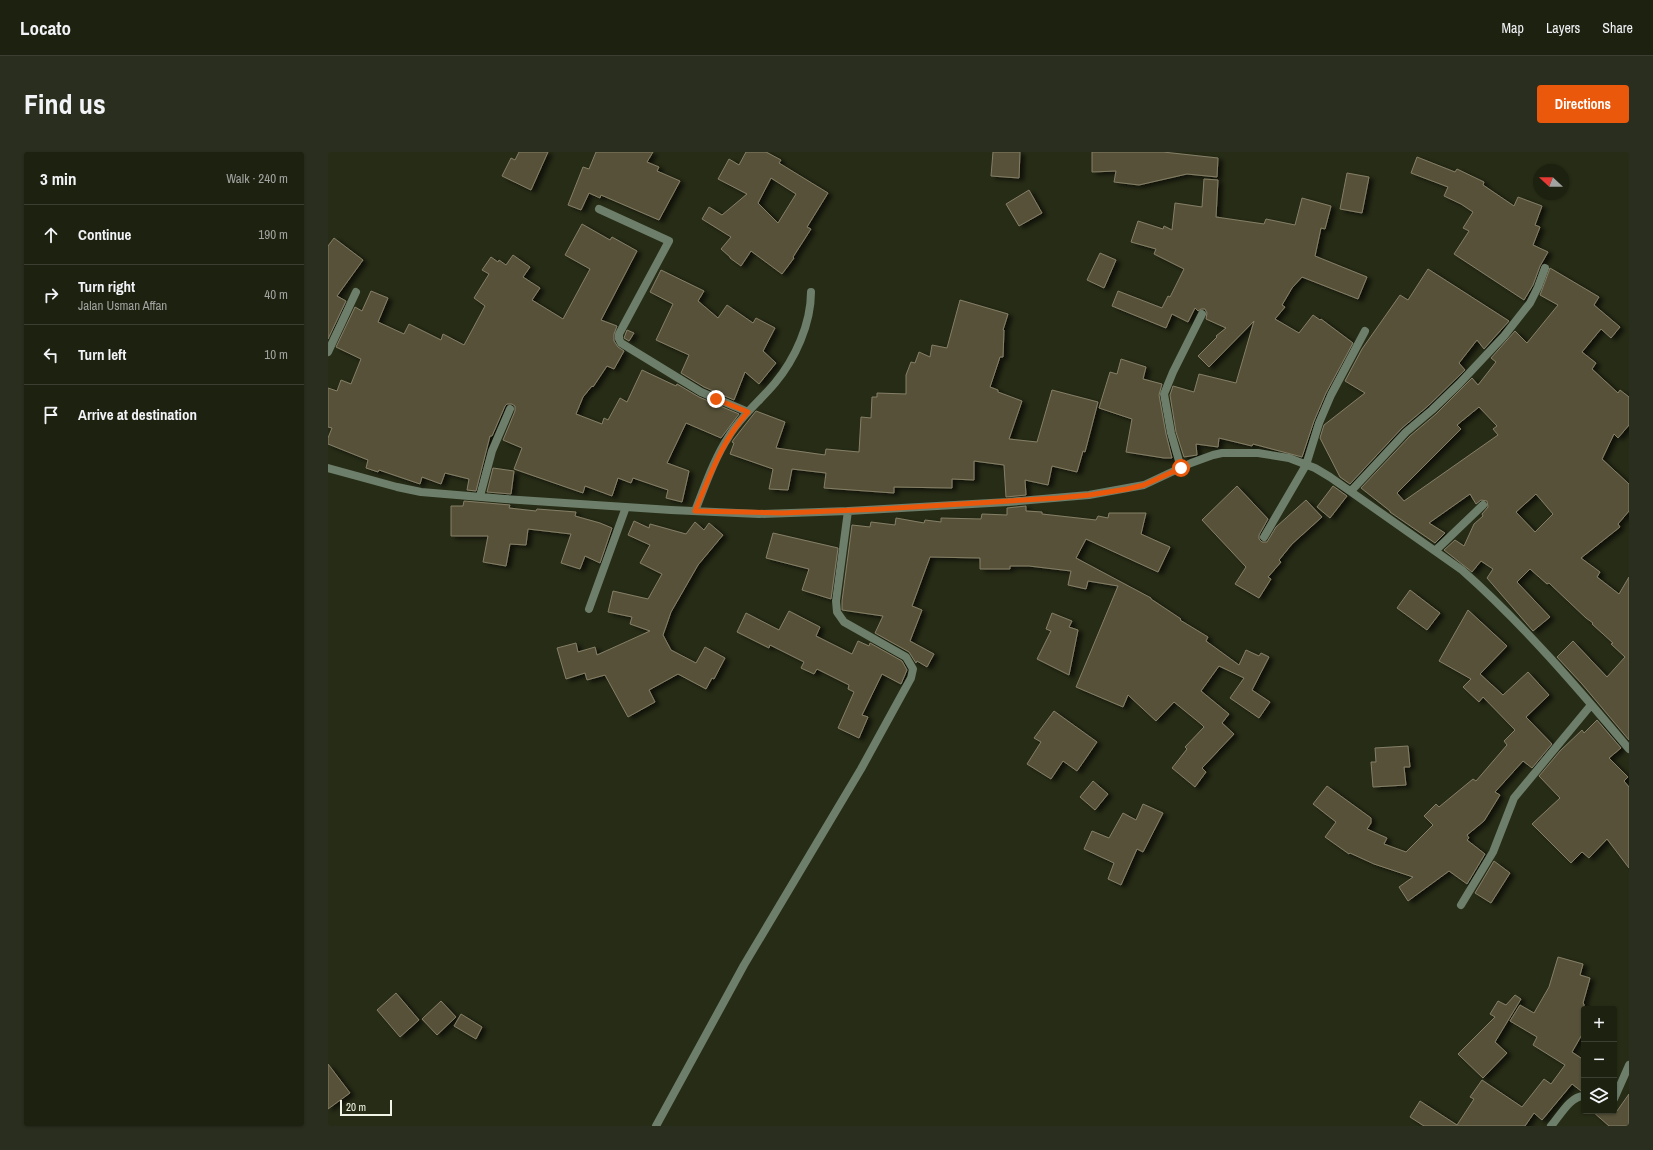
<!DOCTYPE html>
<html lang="en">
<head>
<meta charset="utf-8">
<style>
	body { margin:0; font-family:"Archivo Narrow",sans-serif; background:#2a2e1e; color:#f1f3f6 }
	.controls { position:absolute; right:12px; bottom:12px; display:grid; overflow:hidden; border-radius:4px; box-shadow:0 1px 3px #0004 }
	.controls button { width:36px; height:36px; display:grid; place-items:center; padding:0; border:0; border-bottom:1px solid #3b3e30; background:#1d2110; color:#f1f3f6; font:20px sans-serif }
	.compass { position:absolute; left:1205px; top:12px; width:36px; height:36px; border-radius:50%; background:#1d2110; box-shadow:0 1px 3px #0004; rotate:292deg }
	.scale { position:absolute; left:12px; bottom:10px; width:52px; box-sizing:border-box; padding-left:4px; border:2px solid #f0f4e6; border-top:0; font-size:11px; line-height:14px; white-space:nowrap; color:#f0f4e6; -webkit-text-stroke:3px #272c16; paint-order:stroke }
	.stop { position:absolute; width:12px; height:12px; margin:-9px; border:3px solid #ea580c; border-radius:50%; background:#fff }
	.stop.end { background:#ea580c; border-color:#fff; box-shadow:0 1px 4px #0008 }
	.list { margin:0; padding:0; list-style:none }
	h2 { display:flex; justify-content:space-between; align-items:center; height:52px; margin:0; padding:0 16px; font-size:17px }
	h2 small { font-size:13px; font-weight:400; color:#a0a39f }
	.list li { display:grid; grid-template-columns:26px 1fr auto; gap:12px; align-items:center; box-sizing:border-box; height:60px; padding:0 16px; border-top:1px solid #3b3e30 }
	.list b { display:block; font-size:15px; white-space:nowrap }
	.list p { margin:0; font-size:13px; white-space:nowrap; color:#a0a39f }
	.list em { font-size:13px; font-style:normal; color:#a0a39f }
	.icon { flex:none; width:22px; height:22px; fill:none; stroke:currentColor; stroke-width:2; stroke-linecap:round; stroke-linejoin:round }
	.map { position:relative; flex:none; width:1301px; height:974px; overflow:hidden; border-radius:4px }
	header { display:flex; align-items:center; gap:24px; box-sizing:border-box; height:56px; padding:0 20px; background:#1d2110; border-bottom:1px solid #3b3e30 }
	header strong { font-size:19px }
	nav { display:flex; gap:22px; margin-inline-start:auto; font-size:14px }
	.intro { display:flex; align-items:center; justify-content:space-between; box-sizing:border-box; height:96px; padding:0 24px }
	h1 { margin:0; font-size:28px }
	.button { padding:10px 18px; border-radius:4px; background:#ea580c; color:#fff; font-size:14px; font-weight:700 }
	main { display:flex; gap:24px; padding:0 24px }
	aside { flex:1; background:#1d2110; border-radius:4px; box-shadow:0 1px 3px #0004 }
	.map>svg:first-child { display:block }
	.building { fill:#575139; stroke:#857f66; fill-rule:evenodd; filter:url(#shadow) }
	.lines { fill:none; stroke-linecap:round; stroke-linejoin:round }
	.minor { stroke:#6d7e6b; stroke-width:8 }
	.route { stroke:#ea580c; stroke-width:5 }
</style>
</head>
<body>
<header>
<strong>Locato</strong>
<nav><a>Map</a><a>Layers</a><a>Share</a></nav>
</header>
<div class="intro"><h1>Find us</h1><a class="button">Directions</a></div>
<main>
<aside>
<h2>3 min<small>Walk · 240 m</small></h2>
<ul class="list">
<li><svg class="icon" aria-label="ahead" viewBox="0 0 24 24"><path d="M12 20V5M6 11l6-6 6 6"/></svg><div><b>Continue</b></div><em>190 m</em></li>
<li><svg class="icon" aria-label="right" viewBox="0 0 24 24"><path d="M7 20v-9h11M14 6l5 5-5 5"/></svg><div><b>Turn right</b><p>Jalan Usman Affan</p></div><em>40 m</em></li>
<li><svg class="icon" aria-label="left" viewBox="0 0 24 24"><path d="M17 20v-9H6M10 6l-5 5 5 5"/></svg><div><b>Turn left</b></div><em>10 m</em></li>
<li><svg class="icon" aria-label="arrive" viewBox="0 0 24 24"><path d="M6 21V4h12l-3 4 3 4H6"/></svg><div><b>Arrive at destination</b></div></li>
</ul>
</aside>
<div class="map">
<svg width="1301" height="974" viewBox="0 0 1301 974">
	<defs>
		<filter id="shadow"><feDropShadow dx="4.5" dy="2.5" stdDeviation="2" flood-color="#0009"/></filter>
	</defs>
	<rect width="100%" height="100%" fill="#272c16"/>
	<path class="building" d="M 191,0 L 220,0 L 203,38 L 174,24 L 183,6 L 187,8 Z
		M 268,0 L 325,0 L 319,10 L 331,15 L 329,19 L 352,29 L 331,68 L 273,43 L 272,46 L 261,41 L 253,58 L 240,53 L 255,15 L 261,17 Z
		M 418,0 L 438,0 L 453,8 L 451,11 L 500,41 L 479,75 L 483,77 L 465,105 L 466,106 L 454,122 L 423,99 L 413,114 L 402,106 L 402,105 L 393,97 L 403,85 L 374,67 L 381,55 L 394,63 L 419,42 L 390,27 L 401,7 L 411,13 ZM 443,26 L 468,42 L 450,71 L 430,51 Z
		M 665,0 L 692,0 L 691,26 L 663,24 Z
		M 764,0 L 835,0 L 890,6 L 889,25 L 859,22 L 811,33 L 786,30 L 788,19 L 764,20 Z
		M 1089,5 L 1127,20 L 1129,17 L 1156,30 L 1155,33 L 1186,54 L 1190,45 L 1214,54 L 1207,73 L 1212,75 L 1205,93 L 1220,100 L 1212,114 L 1205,133 L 1196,148 L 1126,102 L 1141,79 L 1135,76 L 1145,60 L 1133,52 L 1116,44 L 1120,35 L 1083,21 Z
		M 1019,21 L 1041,25 L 1034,61 L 1012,57 Z
		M 876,27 L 890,28 L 888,65 L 936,72 L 938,67 L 967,73 L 974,46 L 1003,54 L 997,77 L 993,76 L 987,104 L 1039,125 L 1030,147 L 974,125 L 964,136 L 954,153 L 957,155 L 947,167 L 971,181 L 985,163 L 992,168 L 993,167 L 1025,191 L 998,241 L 986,269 L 974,305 L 925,292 L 924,294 L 891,286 L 890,295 L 868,292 L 869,303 L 856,305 L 848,280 L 842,243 L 845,234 L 866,240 L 871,222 L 908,231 L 926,169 L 881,215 L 870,204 L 889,185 L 888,184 L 898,176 L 878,167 L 879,161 L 877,157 L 873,157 L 870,159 L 867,156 L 860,170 L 844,162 L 838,176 L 784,154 L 790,139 L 834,156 L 840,144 L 842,145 L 856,117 L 826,102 L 828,97 L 803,90 L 810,69 L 835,77 L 836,74 L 844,78 L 847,51 L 874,55 Z
		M 701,38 L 714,61 L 691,74 L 678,52 Z
		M 254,72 L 282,88 L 284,85 L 309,99 L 273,168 L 289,174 L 286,182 L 286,189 L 290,195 L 296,199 L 286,217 L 279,214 L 265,235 L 264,234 L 255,245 L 248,262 L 274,272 L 276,266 L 280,268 L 292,246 L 299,250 L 314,218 L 348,234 L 349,232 L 371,245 L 411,262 L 393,286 L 358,271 L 339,311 L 361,319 L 354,350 L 338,346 L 340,338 L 305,326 L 303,331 L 290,326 L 284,344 L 257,334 L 255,341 L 186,317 L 194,296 L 175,288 L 187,259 L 187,254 L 184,252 L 179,252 L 177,254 L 164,284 L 162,284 L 148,339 L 139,338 L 141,327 L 117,321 L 113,332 L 94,325 L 92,332 L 51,318 L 50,320 L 38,316 L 40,308 L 0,292 L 0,286 L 4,276 L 0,275 L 0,236 L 9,239 L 13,228 L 23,232 L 33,207 L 8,195 L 27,155 L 34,159 L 43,139 L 60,146 L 50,170 L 76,182 L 81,172 L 113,188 L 115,182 L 136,193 L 157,154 L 146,146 L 161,122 L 154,118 L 163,105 L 170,110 L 171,108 L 178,113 L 185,103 L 202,115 L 195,125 L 212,136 L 204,148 L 235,167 L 262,117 L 237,103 Z
		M 6,86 L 35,108 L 9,144 L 18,149 L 0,187 L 0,94 Z
		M 772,101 L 788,108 L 776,136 L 759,128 Z
		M 1222,116 L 1271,145 L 1266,153 L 1292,175 L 1283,186 L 1273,177 L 1254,200 L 1268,211 L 1264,217 L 1290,241 L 1292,238 L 1301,245 L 1301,273 L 1290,286 L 1286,282 L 1274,307 L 1301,332 L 1301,359 L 1290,372 L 1292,375 L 1253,406 L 1272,420 L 1269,425 L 1291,442 L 1301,425 L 1301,588 L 1254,532 L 1229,505 L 1245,489 L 1279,525 L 1297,505 L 1283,492 L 1285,491 L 1264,472 L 1265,471 L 1258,466 L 1221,431 L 1219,432 L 1202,417 L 1189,430 L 1222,465 L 1205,479 L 1159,426 L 1165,417 L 1153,409 L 1144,420 L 1116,398 L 1127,388 L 1136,394 L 1146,372 L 1155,364 L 1154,362 L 1160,355 L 1159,349 L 1153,348 L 1148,352 L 1142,342 L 1101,371 L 1117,381 L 1107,391 L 1062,360 L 1062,359 L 1033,336 L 1082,284 L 1108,262 L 1144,226 L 1150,233 L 1168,210 L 1163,206 L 1187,179 L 1199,191 L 1230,153 L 1212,143 ZM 1151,255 L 1169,274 L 1165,277 L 1170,283 L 1076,349 L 1069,341 L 1133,277 L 1129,273 ZM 1208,342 L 1225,362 L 1207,380 L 1188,360 Z
		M 1100,117 L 1181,169 L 1156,197 L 1149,188 L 1131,211 L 1137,218 L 1100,254 L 1074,276 L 1022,332 L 1012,325 L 992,286 L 996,273 L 1037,241 L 1017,229 L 1034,197 L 1072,143 L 1080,148 Z
		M 333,118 L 376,139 L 370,149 L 390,166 L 399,153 L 425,171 L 428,166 L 447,176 L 435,199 L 448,211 L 431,232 L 417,220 L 406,248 L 376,235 L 353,221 L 361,203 L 328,188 L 345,152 L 322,140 Z
		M 632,148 L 680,162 L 675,178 L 676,178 L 675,205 L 672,205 L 662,235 L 670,238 L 670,240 L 694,249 L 681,287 L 709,290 L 724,238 L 770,250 L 757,300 L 755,299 L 749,320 L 724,314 L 720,333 L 697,328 L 698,343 L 678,345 L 676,313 L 646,309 L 646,328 L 624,327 L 624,336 L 566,335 L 566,341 L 496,336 L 498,321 L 464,317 L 460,338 L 441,337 L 445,317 L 402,302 L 406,291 L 404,290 L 406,287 L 428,259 L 457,270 L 448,296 L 497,303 L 498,297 L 531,300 L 533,265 L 543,266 L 544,245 L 549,245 L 549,241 L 578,242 L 578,223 L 583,210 L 587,211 L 591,200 L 602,205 L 604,193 L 619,196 Z
		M 299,178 L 306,181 L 301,189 L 296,186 Z
		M 793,207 L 818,215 L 815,227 L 834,232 L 831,243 L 838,282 L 844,306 L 836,306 L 798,300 L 804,267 L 771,256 L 782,220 L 789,222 Z
		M 165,316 L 186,319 L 183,342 L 159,340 Z
		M 909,334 L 940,367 L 931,383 L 931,387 L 934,390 L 939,390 L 948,375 L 978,348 L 994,365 L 964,392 L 951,408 L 953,410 L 940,425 L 943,427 L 931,446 L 907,432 L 918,415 L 874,368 Z
		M 1005,334 L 1019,344 L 1002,366 L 989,355 Z
		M 136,349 L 182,353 L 181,356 L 208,359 L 209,357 L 248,360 L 247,364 L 272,371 L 284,376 L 272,411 L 257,404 L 252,417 L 233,411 L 243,382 L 200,377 L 198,393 L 182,392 L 178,414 L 155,410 L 160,384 L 123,384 L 123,354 L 135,354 Z
		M 698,354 L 698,359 L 714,360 L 714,362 L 768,368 L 770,364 L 780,366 L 781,361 L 818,361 L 813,382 L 842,395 L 830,420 L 758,387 L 748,406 L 823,446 L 823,447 L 853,467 L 852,468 L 880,485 L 878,489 L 911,513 L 918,498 L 931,504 L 933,501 L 941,505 L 924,538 L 942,550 L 931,566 L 902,546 L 916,526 L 891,514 L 873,539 L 901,562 L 894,571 L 906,582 L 874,616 L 878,620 L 867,635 L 844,616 L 859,597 L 857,595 L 876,575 L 873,572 L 846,550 L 828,569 L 800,543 L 795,555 L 748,535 L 790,434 L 760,429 L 758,437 L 740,433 L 743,419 L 701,414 L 682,414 L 682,417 L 652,417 L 652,406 L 602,405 L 584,454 L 594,458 L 582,489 L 606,502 L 599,515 L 589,509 L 588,511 L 581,500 L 547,481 L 555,464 L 514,458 L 514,449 L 524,373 L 542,375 L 543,370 L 567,373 L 568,366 L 596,371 L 597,368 L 613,370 L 613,366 L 653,367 L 654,362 L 679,363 L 679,356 Z
		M 306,369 L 321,376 L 322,372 L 358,382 L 367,370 L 376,378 L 381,371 L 395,383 L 370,413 L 343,460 L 335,483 L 343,498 L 368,511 L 377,495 L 397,506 L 386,527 L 384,526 L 378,537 L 350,522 L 321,538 L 327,550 L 300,565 L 277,523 L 259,528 L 257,521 L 238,527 L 229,496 L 248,491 L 250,500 L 267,495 L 269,503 L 322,479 L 302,472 L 304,465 L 280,460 L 285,439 L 320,447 L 334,422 L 312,411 L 322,393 L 300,383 Z
		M 445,381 L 510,396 L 503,447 L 474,438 L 481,417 L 438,406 Z
		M 1082,438 L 1112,461 L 1099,478 L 1069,456 Z
		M 1140,458 L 1179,494 L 1152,522 L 1175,543 L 1200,520 L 1221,543 L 1198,565 L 1224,592 L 1204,616 L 1195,609 L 1167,640 L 1172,643 L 1156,669 L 1139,683 L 1141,686 L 1139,688 L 1157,702 L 1139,732 L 1121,719 L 1080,749 L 1071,735 L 1085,725 L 1046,712 L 1022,701 L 1021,702 L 997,685 L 1008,670 L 985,652 L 999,634 L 1043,666 L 1043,671 L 1039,677 L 1059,686 L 1056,692 L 1078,700 L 1105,673 L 1096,664 L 1108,652 L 1111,655 L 1145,627 L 1148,629 L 1179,593 L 1176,589 L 1187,578 L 1155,545 L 1151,550 L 1135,535 L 1143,527 L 1111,509 Z
		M 461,459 L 492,475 L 488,484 L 524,502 L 530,489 L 541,494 L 542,491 L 574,509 L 579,518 L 573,532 L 554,522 L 534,563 L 540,565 L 531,586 L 510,576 L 526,540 L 520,537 L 521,533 L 489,517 L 486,522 L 473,516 L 476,510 L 442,493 L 441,496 L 409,480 L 418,461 L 451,478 Z
		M 724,461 L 744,469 L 741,475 L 750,478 L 741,523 L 709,507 L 723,479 L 718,477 Z
		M 726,559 L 769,590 L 749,619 L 735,609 L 723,627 L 699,612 L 713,590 L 706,586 Z
		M 1269,568 L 1293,596 L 1281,606 L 1300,625 L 1296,629 L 1301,635 L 1301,716 L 1279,687 L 1261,706 L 1254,700 L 1243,711 L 1204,672 L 1232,646 L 1211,624 L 1232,599 L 1254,578 L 1256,581 Z
		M 1080,594 L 1082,615 L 1076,615 L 1078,633 L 1045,635 L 1043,610 L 1048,610 L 1047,596 Z
		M 765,629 L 780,642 L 767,658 L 752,645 Z
		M 815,652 L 835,661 L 815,700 L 809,697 L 793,733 L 780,727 L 786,711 L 756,697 L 764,679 L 781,686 L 795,661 L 808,668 Z
		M 1166,709 L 1182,721 L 1163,751 L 1147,741 Z
		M 1230,805 L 1255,812 L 1252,823 L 1262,826 L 1255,851 L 1256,852 L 1256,879 L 1244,900 L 1256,908 L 1256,939 L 1253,939 L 1244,932 L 1214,968 L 1206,961 L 1197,974 L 1096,974 L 1082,965 L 1092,949 L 1129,973 L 1146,947 L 1142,945 L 1154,928 L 1194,955 L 1216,927 L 1223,932 L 1237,913 L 1205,893 L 1209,885 L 1182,869 L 1192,853 L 1206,861 L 1221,835 Z
		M 68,841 L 91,868 L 72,885 L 49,858 Z
		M 1187,843 L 1193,847 L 1167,890 L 1179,901 L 1155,926 L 1130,902 L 1167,865 L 1162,862 L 1170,849 L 1178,853 Z
		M 113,849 L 128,865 L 109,883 L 94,867 Z
		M 133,862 L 154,875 L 148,887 L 126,874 Z
		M 0,912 L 22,941 L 0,957 Z
		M 1301,942 L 1301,974 L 1281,974 L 1264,959 L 1289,959 Z"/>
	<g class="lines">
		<path class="minor" d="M 271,57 L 341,89 L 291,182 L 291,187 L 293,191 L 373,240 L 420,260
			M 0,200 L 28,140
			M 0,316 L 69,335 L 93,340 L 177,347 L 343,358 L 431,362 L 520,359 L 680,350 L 761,343 L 816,333 L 863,311 L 885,303 L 894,301 L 930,301 L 961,306 L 987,316 L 1002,325 L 1134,418 C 1195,472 1249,535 1301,597
			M 853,316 L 843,281 L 836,242 L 845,220 L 874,162
			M 1023,339 L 1078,280 L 1104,258 L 1131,232 L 1176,184 L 1202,151 L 1210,135 L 1217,116
			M 152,344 L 164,299 L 182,257
			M 367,359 C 377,334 386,307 401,284 C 413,264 432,249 447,231 C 467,207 483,172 483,140
			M 936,385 L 978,313 L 991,271 L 1003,243 L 1037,179
			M 1107,399 L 1155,353
			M 261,457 L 298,355
			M 1133,753 L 1165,700 L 1186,646 L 1263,553
			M 1286,947 L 1301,913
			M 328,974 L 416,813 L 533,617 L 583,526 L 585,517 L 578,505 L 516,470 L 509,460 L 508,449 L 520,359
			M 1223,974 C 1232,964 1242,944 1256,944"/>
	</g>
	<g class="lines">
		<path class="route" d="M 388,247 L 420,260 C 394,288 382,324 367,359 L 455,361 L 553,357 L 730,346 L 761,343 L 799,337 L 816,333 L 853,316"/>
	</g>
</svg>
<div class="controls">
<button>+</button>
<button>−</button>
<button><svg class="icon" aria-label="layers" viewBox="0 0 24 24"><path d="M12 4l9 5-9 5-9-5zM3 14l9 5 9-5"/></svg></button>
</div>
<svg class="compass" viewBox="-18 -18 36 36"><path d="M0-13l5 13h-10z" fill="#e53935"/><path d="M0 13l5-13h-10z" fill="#a0a39f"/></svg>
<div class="scale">20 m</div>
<div class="stop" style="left:853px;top:316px"></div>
<div class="stop end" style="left:388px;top:247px"></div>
</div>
</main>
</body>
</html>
